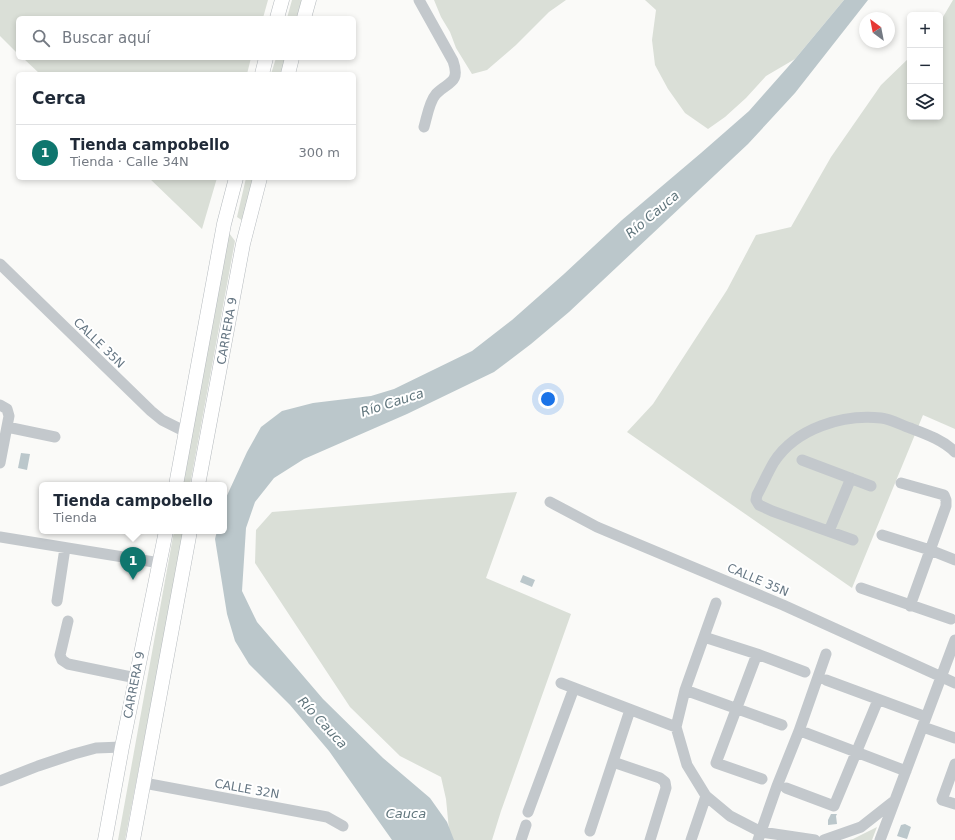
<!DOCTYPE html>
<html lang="es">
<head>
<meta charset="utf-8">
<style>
	body { margin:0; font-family:"DejaVu Sans",sans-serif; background:#f2f2f3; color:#1f2937 }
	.controls { position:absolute; right:12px; top:12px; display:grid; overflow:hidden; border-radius:6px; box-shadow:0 2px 6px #0003 }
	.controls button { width:36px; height:36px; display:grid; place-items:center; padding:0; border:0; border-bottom:1px solid #e0e1e3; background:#fff; color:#1f2937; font:20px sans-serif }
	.compass { position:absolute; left:859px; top:12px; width:36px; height:36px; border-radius:50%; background:#fff; box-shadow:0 2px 6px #0003; rotate:328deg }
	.you { position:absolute; left:548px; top:399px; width:14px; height:14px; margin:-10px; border:3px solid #fff; border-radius:50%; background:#1a73e8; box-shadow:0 0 0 6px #1a73e833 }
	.badge { display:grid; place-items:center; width:26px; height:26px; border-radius:50%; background:#0f766e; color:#fff; font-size:13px; font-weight:700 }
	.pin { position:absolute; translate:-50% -33px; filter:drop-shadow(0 1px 2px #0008) }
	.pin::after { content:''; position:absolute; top:21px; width:14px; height:12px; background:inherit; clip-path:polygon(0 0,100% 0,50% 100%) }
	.popup { position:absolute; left:39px; top:482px; width:188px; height:52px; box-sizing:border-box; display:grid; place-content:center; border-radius:6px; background:#fff; filter:drop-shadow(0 1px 3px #0005); font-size:13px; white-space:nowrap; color:#747a83 }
	.popup b { font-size:15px; color:#1f2937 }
	.popup::after { content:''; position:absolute; left:50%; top:100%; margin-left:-8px; border:8px solid transparent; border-top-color:#fff }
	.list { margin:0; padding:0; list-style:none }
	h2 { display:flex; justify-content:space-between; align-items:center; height:52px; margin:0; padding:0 16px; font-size:17px }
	h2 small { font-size:13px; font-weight:400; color:#747a83 }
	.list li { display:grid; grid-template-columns:26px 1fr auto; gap:12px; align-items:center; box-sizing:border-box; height:56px; padding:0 16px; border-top:1px solid #e0e1e3 }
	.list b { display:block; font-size:15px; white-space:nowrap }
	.list p { margin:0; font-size:13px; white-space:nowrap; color:#747a83 }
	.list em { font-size:13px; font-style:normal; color:#747a83 }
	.icon { flex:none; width:22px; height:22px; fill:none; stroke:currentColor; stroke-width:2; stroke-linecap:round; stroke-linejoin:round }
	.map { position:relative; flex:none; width:955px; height:840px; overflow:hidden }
	.search { position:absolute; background:#fff; box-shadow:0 2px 6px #0003; left:16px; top:16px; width:340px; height:44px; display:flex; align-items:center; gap:10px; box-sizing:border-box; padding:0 14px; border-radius:6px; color:#747a83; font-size:15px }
	.panel { position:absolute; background:#fff; box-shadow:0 2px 6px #0003; left:16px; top:72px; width:340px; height:108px; border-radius:6px }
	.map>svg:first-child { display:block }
	.green { fill:#dadfd7 }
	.water { fill:#bbc7cb }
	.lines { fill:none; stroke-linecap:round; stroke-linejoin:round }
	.major-casing { stroke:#b5babe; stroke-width:15 }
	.minor { stroke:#c3c8cc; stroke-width:11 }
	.major { stroke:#fff; stroke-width:14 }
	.labels { text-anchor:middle; stroke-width:4; stroke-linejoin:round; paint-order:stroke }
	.street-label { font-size:12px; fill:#657683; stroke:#fff }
	.water-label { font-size:13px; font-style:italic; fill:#60757c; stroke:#fff }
</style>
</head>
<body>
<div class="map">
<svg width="955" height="840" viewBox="0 0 955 840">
	<rect width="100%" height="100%" fill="#fafaf8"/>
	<path class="green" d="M 0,0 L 268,0 L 263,18 L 18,18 L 18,54 L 0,36 Z
		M 292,0 L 304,0 L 299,18 L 287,18 Z
		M 434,0 L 566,0 L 549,12 L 516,45 L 487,70 L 472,74 L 456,48 L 450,32 L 441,17 Z
		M 645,0 L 844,0 L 795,59 L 766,76 L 746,98 L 725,117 L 708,129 L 685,113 L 668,89 L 655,65 L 652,40 L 656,10 Z
		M 953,0 L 955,0 L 955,429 L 923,415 L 852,588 L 627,432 L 653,404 L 727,290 L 756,235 L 791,227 L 831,157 L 881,85 L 910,57 L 910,117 L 940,117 L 940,22 Z
		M 23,58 L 251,58 L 247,74 L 40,74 Z
		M 276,58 L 287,58 L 283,74 L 271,74 Z
		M 149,178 L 217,178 L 202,229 Z
		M 246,178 L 254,178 L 243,221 L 237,217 Z
		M 229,233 L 235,241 L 190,485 L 182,485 Z
		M 517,492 L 486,578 L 571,614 L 501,811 L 492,840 L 450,840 L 446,799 L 441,777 L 400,756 L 350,707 L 255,563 L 256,530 L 272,512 Z
		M 174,531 L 183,531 L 175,579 L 125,840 L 118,840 Z
		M 877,827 L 872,840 L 849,840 L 853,839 Z"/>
	<path class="water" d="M 844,0 L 868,0 L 795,93 L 748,144 L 569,312 L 531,344 L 494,372 L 407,414 L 304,459 L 274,478 L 255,502 L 246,528 L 242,591 L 257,622 L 323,699 L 383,758 L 430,798 L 447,822 L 454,840 L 392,840 L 329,751 L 290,705 L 249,664 L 235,641 L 227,614 L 215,539 L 217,531 L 224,531 L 224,502 L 247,452 L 261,427 L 282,411 L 313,403 L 371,396 L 394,389 L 472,351 L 512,320 L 564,274 L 622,220 L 701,153 L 749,111 L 795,59 Z
		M 21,453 L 30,454 L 27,470 L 18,468 Z
		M 523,575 L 535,580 L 532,587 L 520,582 Z
		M 831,814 L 837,814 L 836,816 L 837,824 L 828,825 L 828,820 Z
		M 905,824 L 911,827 L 907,839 L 897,836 L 901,825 Z"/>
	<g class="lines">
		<g class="major-casing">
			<path id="major" d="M 277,18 L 282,0
				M 304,18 L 309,0
				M 262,74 L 266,58
				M 288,74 L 292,58
				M 176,485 L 224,224 L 236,178
				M 198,485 L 243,244 L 260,178
				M 105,840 L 122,747 L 166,531
				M 133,840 L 190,531"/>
		</g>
		<path class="minor" d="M 419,0 L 453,61 C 461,84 447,82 436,94 C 429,102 427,117 424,127
			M 0,264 L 151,411 L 162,420 L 186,432
			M 0,405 L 7,409 L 9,416 L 0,463
			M 7,427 L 55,437
			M 802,460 L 871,486
			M 901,483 L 944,495 L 946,500 L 946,506 L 910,606
			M 550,502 L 597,527 L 783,605 L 955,683
			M 829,531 L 851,478
			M 882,535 L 930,550 L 955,560
			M 0,537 L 160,563
			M 853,540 L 772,511 L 759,505 L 756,500 L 757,495 C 763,484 768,472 774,462 C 796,428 843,414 881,418 C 891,419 901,425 910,428 C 926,434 943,440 955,452
			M 861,588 L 951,619
			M 57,601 L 65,548
			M 716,603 L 685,690 L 676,727 L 687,765 L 706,796 L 730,816 L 761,832 L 815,840
			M 68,621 L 60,655 L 62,660 L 68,664 L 136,678
			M 704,637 L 757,654 L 805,672
			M 757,654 L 716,763 L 762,779
			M 826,680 L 926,717
			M 561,683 L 676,727
			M 685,690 L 782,725
			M 923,727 L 955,738
			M 806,733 L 906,771
			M 613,762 L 660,778 L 665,782 L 666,788 L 650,840
			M 955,764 L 942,800 L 955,804
			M 0,781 L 38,766 L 74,754 L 96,748 L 122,747
			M 144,783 L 327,817 L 343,826
			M 786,788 L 834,806 L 878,700
			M 528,812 L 574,688
			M 590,831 L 630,710
			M 521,840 L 526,825
			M 691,840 L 706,796
			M 758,840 L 777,786 L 799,731 L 826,654
			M 824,840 L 861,827 L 894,801
			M 880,840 L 955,640"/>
		<use href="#major" class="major"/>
	</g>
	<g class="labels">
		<g class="street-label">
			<text transform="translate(227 331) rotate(-80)" y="4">CARRERA 9</text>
			<text transform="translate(99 343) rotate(44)" y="4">CALLE 35N</text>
			<text transform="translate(758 580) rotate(23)" y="4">CALLE 35N</text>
			<text transform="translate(134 685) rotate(-79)" y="4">CARRERA 9</text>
			<text transform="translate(247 789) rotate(10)" y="4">CALLE 32N</text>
		</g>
		<g class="water-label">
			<text transform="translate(652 214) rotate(-40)" y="5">Río Cauca</text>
			<text transform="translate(392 402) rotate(-18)" y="5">Río Cauca</text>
			<text transform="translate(323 722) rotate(47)" y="5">Río Cauca</text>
			<text x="406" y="818">Cauca</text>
		</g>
	</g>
</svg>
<div class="controls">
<button>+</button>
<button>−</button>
<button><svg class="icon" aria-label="layers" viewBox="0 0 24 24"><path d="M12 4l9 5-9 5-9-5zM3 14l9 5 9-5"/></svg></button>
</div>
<svg class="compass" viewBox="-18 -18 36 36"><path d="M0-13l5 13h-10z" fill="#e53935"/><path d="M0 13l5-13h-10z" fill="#747a83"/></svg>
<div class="you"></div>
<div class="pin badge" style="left:133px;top:580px">1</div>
<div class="popup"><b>Tienda campobello</b>Tienda</div>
<div class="search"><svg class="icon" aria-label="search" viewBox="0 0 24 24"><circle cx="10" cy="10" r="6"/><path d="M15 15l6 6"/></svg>Buscar aquí</div>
<section class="panel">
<h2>Cerca<small></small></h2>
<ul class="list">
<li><span class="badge">1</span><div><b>Tienda campobello</b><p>Tienda · Calle 34N</p></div><em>300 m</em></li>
</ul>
</section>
</div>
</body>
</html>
